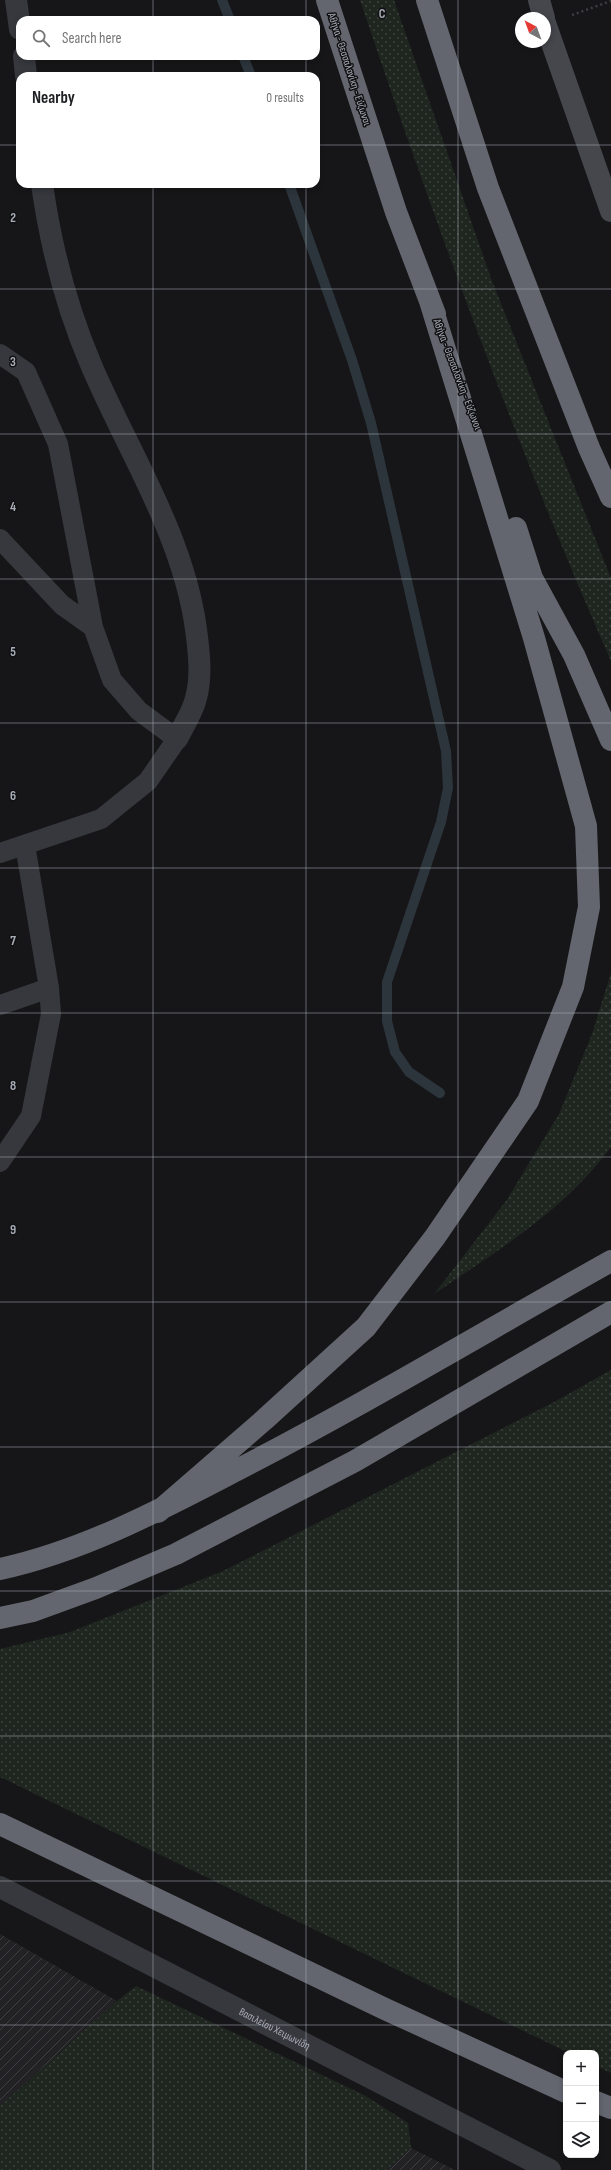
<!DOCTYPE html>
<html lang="en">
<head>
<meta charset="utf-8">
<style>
	body { margin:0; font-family:"Sofia Sans Condensed",sans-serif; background:#f6f6f6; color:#202124 }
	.controls { position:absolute; right:12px; bottom:12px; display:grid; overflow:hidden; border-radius:8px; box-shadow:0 2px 6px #0003 }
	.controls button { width:36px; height:36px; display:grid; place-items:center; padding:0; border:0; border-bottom:1px solid #e0e0e0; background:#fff; color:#202124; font:20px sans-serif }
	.compass { position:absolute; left:515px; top:12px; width:36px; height:36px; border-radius:50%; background:#fff; box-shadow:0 2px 6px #0003; rotate:319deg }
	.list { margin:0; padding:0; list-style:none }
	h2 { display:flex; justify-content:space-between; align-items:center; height:52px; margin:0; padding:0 16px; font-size:17px }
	h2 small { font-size:13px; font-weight:400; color:#757577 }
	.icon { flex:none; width:22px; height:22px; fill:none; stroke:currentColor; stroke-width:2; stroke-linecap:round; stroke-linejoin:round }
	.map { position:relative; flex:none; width:611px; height:2170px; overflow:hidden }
	.search { position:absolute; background:#fff; box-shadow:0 2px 6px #0003; left:16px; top:16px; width:304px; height:44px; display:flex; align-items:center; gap:10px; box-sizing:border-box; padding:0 14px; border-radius:12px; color:#757577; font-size:15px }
	.panel { position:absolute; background:#fff; box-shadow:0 2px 6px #0003; left:16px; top:72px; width:304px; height:116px; border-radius:12px }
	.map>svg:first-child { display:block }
	.industrial { fill:url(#industrial-furrows) }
	.grass { fill:url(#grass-dots) }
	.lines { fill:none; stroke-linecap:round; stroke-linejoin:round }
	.stream { stroke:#2c353c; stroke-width:10 }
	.path { stroke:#3d3f44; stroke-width:2.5; stroke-dasharray:2 3; stroke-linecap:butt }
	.service { stroke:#37383d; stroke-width:20 }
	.minor { stroke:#37383d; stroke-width:22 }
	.tertiary { stroke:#37383d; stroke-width:22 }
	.secondary { stroke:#45474d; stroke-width:22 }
	.motorway { stroke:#63666e; stroke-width:22 }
	.grid { fill:none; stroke:#a8adb8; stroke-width:1; stroke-opacity:0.55 }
	.labels { text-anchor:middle; stroke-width:3; stroke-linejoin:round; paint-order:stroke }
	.street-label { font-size:11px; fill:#a8adb8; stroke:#111113 }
	.grid-label { font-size:13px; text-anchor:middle; font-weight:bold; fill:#a8adb8; stroke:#111113; stroke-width:3; stroke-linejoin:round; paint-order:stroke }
</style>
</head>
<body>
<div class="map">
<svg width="611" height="2170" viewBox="0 0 611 2170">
	<defs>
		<pattern id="industrial-furrows" width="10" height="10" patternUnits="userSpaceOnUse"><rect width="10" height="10" fill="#222225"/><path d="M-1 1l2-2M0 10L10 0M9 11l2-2" fill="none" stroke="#3f3f43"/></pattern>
		<pattern id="grass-dots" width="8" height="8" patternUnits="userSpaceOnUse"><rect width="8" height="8" fill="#1e261f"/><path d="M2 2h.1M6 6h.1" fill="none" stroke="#3c433d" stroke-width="1.8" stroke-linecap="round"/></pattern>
	</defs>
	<rect width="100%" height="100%" fill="#161618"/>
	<path class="industrial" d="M 0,1934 L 117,2001 L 0,2106 Z
		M 411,2148 L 455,2170 L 386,2170 Z"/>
	<path class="grass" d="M 360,0 L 394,0 L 492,281 L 611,578 L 611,661 C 516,445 435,223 360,0 Z
		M 611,973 L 611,1147 C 564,1211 498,1250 434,1294 L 506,1201 L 559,1114 L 592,1034 Z
		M 611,1370 L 611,2073 L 596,2066 L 596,2053 L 569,2053 L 0,1777 L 0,1649 L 70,1632 L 223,1571 L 556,1401 Z
		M 136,1986 L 364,2095 L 408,2123 L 411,2148 L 386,2170 L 0,2170 L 0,2106 L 117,2001 Z"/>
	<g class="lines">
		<path class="stream" d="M 222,0 L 230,20
			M 243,56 L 251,76
			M 289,184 L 352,360 L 371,423 L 446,751 L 448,788 L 441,822 L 387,982 L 387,1021 L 395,1052 L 409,1072 L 440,1093"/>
		<path class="path" d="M 572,15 L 611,1"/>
		<path class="service" d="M 0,354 L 26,372 L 58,444 L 93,627 L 112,680 L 139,711 L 177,739 L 148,781 L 101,819 L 0,853
			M 0,539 L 62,605 L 93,627
			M 0,1005 L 49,988
			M 0,1162 L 31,1116 L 51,1014 L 49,988 L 25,845"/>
		<path class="minor" d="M 16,0 L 20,29
			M 24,56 L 26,76
			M 42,184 C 51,248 66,307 92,367 C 129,453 183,535 196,629 C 199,652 202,676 196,698 C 193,712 183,726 177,739"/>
		<path class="tertiary" id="s1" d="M 0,1887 L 550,2170"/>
		<path class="secondary" d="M 539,0 L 544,18
			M 545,23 L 611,211"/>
		<path class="motorway" d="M 327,0 L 396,212 L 435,314
			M 427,0 L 488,188 L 589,448 L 611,497
			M 516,528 L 532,578 L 574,655 L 611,740
			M 158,1512 L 264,1420 L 366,1327 L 435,1237 L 528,1101 L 573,987 L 589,907 L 586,826 L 534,638 L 430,301
			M 0,1569 C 83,1551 160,1510 235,1471 C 363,1405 486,1331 611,1261
			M 0,1618 L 33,1611 L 96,1588 L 176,1554 L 355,1461 L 611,1312
			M 0,1824 L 385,2009 L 566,2092
			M 596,2102 L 611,2108"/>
	</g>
	<path class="grid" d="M 153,0 L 153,20M 306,0 L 306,20M 458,0 L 458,2170M 153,56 L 153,76M 306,56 L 306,76M 0,145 L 20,145M 316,145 L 611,145M 153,184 L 153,2170M 306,184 L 306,2170M 0,289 L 611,289M 0,434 L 611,434M 0,579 L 611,579M 0,723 L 611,723M 0,868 L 611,868M 0,1013 L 611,1013M 0,1157 L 611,1157M 0,1302 L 611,1302M 0,1447 L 611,1447M 0,1591 L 611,1591M 0,1736 L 611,1736M 0,1881 L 611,1881M 0,2025 L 611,2025"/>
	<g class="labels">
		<g class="street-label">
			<text transform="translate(350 69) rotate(72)" y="4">Αθήνα - Θεσσαλονίκη - Εύζωνοι</text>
			<text transform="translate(458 374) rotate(69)" y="4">Αθήνα - Θεσσαλονίκη - Εύζωνοι</text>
			<text dy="4" stroke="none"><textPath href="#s1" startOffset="309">Βασιλείου Χειμωνίδη</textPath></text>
		</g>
	</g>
	<g class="grid-label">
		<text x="382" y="18">C</text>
		<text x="13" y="222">2</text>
		<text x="13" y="366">3</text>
		<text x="13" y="511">4</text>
		<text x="13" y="656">5</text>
		<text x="13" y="800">6</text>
		<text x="13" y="945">7</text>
		<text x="13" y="1090">8</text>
		<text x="13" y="1234">9</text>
	</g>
</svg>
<div class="controls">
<button>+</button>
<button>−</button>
<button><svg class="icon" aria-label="layers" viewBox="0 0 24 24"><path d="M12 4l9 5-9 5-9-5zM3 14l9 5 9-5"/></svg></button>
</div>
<svg class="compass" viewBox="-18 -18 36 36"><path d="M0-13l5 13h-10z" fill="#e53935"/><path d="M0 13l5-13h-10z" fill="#757577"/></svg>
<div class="search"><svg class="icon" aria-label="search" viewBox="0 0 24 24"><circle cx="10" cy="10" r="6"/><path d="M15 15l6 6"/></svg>Search here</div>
<section class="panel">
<h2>Nearby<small>0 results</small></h2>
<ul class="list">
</ul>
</section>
</div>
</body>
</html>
